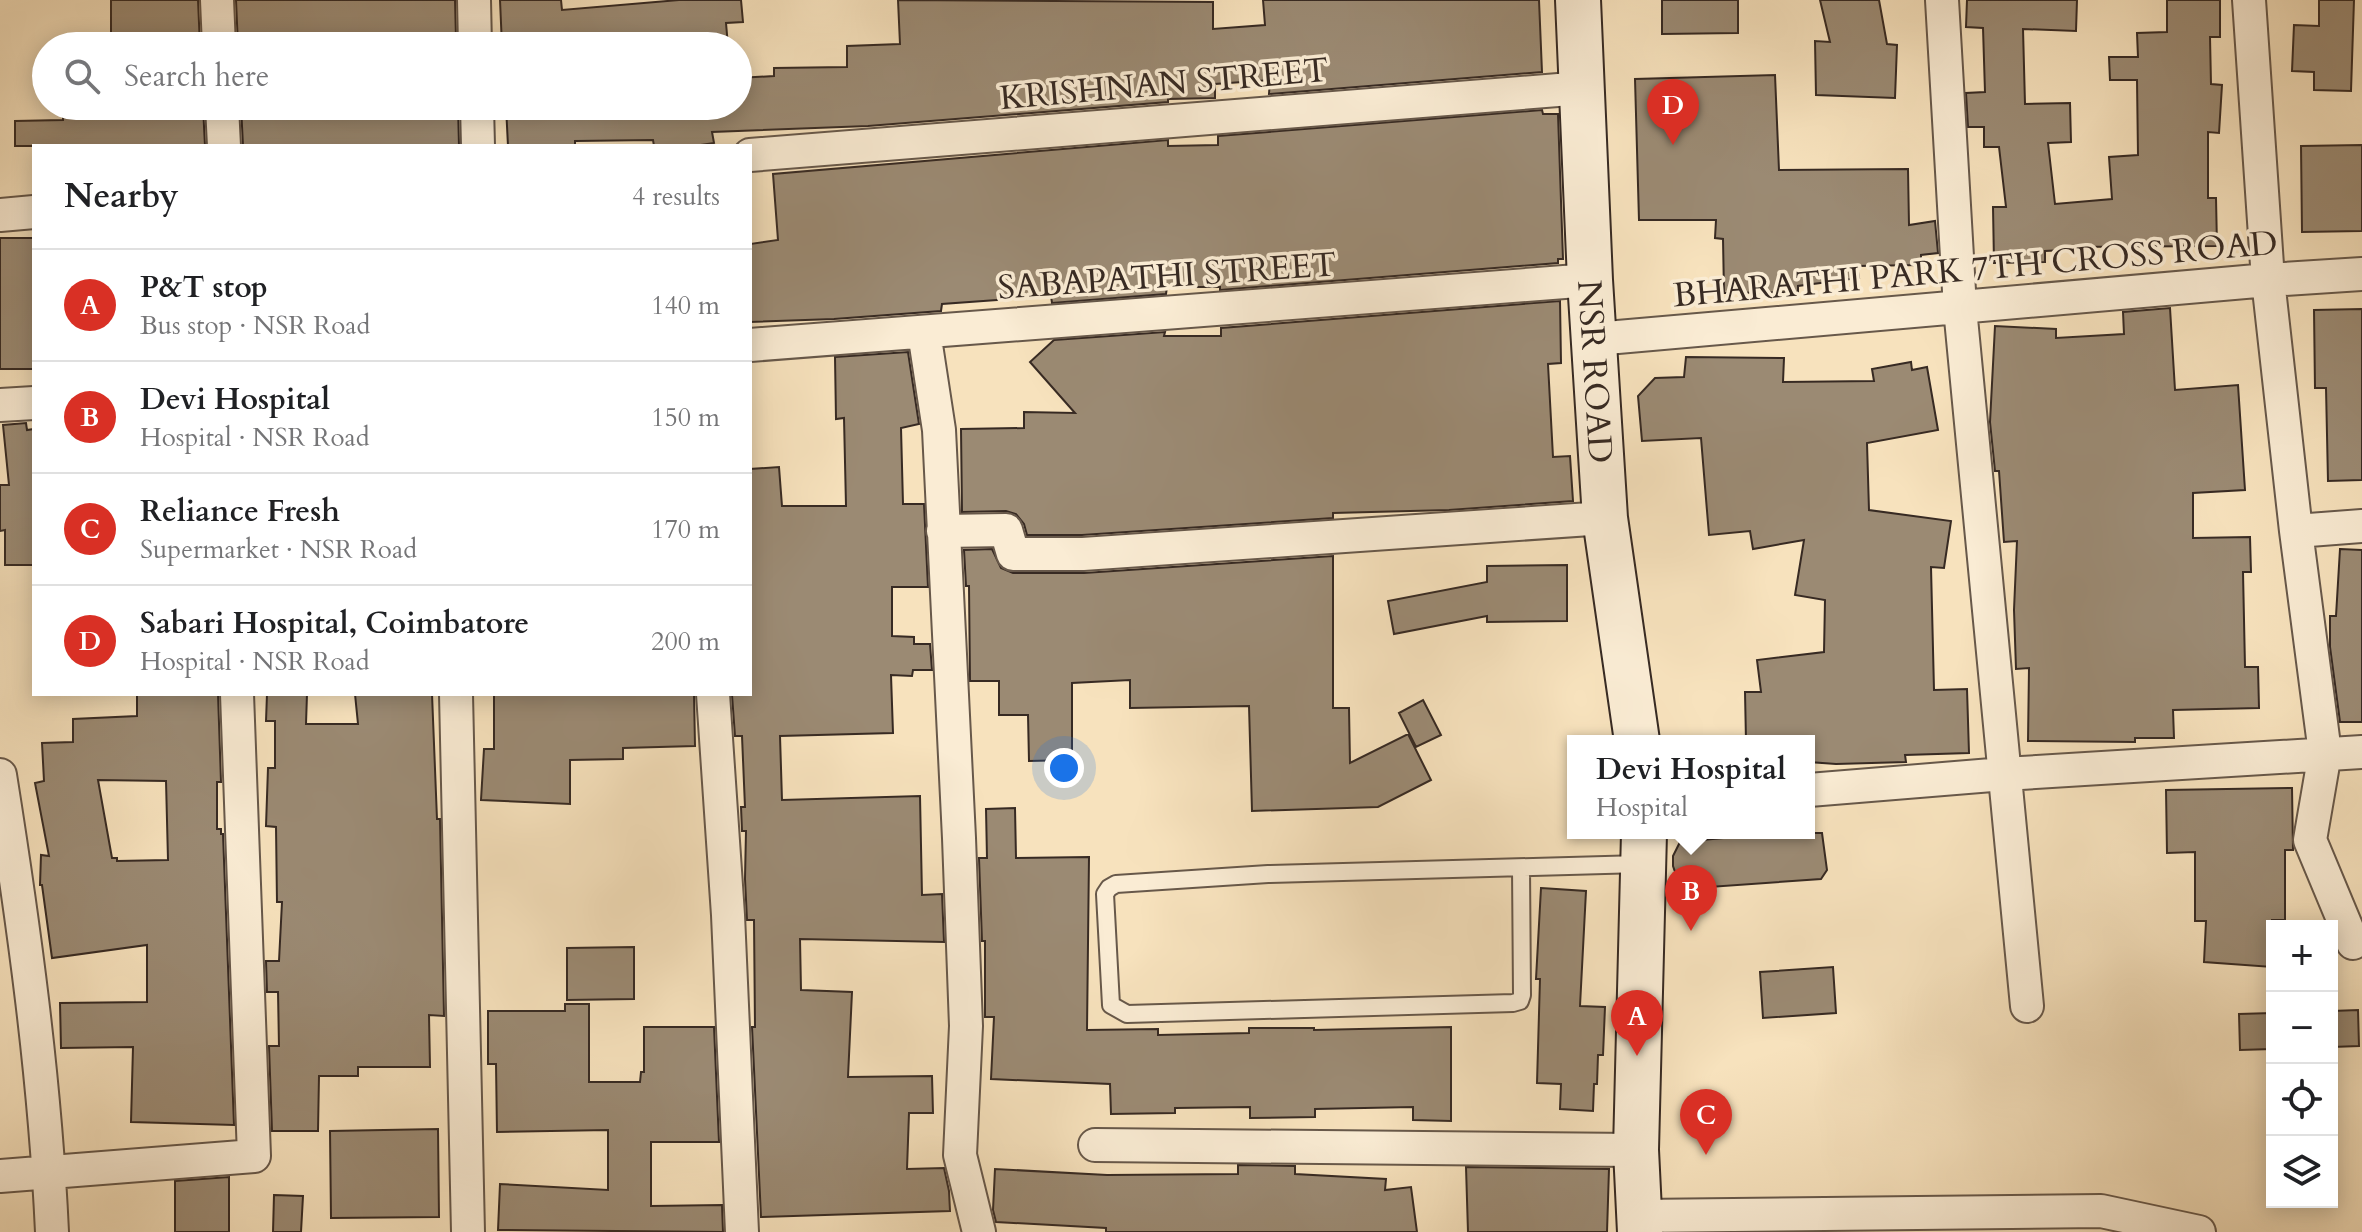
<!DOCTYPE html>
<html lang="en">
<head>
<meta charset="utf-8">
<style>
	body { margin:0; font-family:Cardo,serif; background:#f2f2f2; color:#202124 }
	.controls { position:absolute; right:24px; bottom:24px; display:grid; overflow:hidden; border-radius:0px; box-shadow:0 4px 20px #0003 }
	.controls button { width:72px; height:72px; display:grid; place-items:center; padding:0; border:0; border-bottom:2px solid #e0e0e0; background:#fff; color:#202124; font:40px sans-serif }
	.you { position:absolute; left:1064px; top:768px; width:28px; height:28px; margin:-20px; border:6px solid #fff; border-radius:50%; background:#1a73e8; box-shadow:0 0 0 12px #1a73e833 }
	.badge { display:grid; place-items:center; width:52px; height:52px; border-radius:50%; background:#d93025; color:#fff; font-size:26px; font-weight:700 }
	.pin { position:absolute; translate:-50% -66px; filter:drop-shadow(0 2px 4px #0008) }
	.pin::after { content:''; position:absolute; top:42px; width:28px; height:24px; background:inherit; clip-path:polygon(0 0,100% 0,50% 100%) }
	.popup { position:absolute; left:1567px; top:735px; width:248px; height:104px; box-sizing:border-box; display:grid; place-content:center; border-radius:0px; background:#fff; filter:drop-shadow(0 2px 6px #0005); font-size:26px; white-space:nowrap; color:#757577 }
	.popup b { font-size:30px; color:#202124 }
	.popup::after { content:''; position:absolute; left:50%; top:100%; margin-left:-16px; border:16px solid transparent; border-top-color:#fff }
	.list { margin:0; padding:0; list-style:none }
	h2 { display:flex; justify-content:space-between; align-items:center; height:104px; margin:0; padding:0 32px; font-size:34px }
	h2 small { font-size:26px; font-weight:400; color:#757577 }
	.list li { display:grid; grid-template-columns:52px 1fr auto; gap:24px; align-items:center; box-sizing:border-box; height:112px; padding:0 32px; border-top:2px solid #e0e0e0 }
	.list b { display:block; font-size:30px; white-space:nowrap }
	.list p { margin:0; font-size:26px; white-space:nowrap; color:#757577 }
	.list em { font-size:26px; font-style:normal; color:#757577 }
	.icon { flex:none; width:44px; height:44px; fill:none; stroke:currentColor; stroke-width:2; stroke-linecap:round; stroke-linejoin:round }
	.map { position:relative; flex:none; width:2362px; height:1232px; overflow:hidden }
	.search { position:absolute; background:#fff; box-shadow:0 4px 20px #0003; left:32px; top:32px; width:720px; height:88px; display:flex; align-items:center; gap:20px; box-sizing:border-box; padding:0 28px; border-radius:44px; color:#757577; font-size:30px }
	.panel { position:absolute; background:#fff; box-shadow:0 4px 20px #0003; left:32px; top:144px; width:720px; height:552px; border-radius:0px }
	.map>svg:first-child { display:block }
	.building { fill:#9b8a73; stroke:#372a23; stroke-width:2; fill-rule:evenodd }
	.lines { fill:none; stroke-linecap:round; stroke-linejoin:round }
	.service-casing { stroke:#67584a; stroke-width:20 }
	.minor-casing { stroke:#67584a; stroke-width:36 }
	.secondary-casing { stroke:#372a23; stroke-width:48 }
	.service { stroke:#faecd4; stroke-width:16 }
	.minor { stroke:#faecd4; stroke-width:32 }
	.secondary { stroke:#faecd4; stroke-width:44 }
	.labels { text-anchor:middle; stroke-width:7; stroke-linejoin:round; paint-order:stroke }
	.street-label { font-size:34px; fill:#372a23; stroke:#faecd4 }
</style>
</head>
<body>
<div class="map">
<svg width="2362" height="1232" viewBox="0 0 2362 1232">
	<rect width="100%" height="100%" fill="#f7e2bd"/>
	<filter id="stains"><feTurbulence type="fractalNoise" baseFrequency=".0025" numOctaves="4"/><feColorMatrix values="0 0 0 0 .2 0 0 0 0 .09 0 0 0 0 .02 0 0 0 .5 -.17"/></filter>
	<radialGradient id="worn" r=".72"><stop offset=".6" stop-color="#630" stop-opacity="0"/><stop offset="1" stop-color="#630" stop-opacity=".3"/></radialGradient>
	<path class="building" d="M 111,0 L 198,0 L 200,46 L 169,46 L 170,35 L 111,36 Z
		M 236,0 L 455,0 L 456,39 L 359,35 L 360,46 L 238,46 Z
		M 500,0 L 561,0 L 562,10 L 679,0 L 741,0 L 743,22 L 726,23 L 728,46 L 502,46 Z
		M 898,0 L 1213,2 L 1213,29 L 1265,25 L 1263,0 L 1539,0 L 1542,72 L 1269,94 L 1270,80 L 1215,84 L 1215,98 L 1168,99 L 1168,102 L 868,126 L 712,132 L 714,143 L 694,146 L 654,146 L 653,140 L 575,141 L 575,146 L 508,146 L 506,106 L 738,106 L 738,78 L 774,76 L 774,68 L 847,67 L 847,46 L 900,44 Z
		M 1662,0 L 1738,0 L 1738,33 L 1662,34 Z
		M 1820,0 L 1879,0 L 1887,44 L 1897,45 L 1895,98 L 1816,95 L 1815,41 L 1830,42 Z
		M 1967,0 L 2077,0 L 2076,31 L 2023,29 L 2025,104 L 2070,103 L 2071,142 L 2048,143 L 2055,204 L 2112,199 L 2109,157 L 2138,155 L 2137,80 L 2110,80 L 2109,57 L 2138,57 L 2137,33 L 2167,32 L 2167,0 L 2220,0 L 2220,37 L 2210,37 L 2211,84 L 2222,85 L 2219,133 L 2208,132 L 2208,198 L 2216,198 L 2217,246 L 2064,247 L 2064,250 L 2045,251 L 2045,262 L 1994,263 L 1993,207 L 2006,207 L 1999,147 L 1984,147 L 1984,127 L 1968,127 L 1966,93 L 1985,92 L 1983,28 L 1966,27 Z
		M 2319,0 L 2354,0 L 2351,91 L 2314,90 L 2314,72 L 2292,71 L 2294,25 L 2319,26 Z
		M 1775,75 L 1779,170 L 1908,169 L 1909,225 L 1935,221 L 1938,253 L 1921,255 L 1921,265 L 1857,266 L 1859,278 L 1798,286 L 1798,292 L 1724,293 L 1723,239 L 1715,238 L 1716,220 L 1639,220 L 1635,79 Z
		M 63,106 L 203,106 L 205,146 L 15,146 L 15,121 L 63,120 Z
		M 241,106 L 458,106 L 459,146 L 243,146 Z
		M 1542,110 L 1543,114 L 1558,114 L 1563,259 L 1558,259 L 1558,263 L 1220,290 L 1220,287 L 1167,287 L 1166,294 L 1052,303 L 1051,296 L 942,304 L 941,311 L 834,319 L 750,322 L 750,244 L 778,240 L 773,174 L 1168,140 L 1168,146 L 1218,145 L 1218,136 Z
		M 2362,145 L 2362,231 L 2302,232 L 2301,146 Z
		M 0,238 L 34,238 L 34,369 L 0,369 Z
		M 1560,301 L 1561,363 L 1548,364 L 1553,457 L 1570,456 L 1573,501 L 1449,510 L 1333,513 L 1333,518 L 1082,535 L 1027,535 L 1024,524 L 1016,514 L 1006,511 L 962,512 L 961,429 L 1024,428 L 1024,412 L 1075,413 L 1030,362 L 1054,340 L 1165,332 L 1164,336 L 1221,336 L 1221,328 Z
		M 2170,308 L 2175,390 L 2238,385 L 2245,490 L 2193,493 L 2193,538 L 2250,537 L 2251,572 L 2243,572 L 2245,667 L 2258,667 L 2259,708 L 2173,710 L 2174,738 L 2135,738 L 2135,742 L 2028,741 L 2029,668 L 2016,669 L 2014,610 L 2017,541 L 2004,542 L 1999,471 L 1995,471 L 1990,422 L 1995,326 L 2056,329 L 2056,338 L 2124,334 L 2123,312 Z
		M 2362,309 L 2362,480 L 2328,481 L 2326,388 L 2315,388 L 2314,310 Z
		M 908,352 L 919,424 L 901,428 L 903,504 L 924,504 L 928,587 L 892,587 L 892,636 L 914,637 L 914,644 L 930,644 L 932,670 L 913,670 L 912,676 L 891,675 L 893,733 L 780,736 L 782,800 L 920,796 L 922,895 L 942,894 L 944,942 L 800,939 L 801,990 L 852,992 L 848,1077 L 932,1076 L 933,1113 L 909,1113 L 907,1169 L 944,1168 L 949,1191 L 950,1211 L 761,1217 L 752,1027 L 755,1027 L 754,920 L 747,920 L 745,879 L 746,831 L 742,831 L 741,807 L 745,807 L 742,736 L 735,736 L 732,695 L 750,695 L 750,469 L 779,467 L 782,506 L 846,506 L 844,418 L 836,419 L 835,357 Z
		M 1686,357 L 1784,358 L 1783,382 L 1874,381 L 1872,369 L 1911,362 L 1912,370 L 1927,367 L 1938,430 L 1867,443 L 1869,510 L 1951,521 L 1944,568 L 1931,567 L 1934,690 L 1967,689 L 1969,753 L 1905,755 L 1906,762 L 1836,764 L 1809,762 L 1809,741 L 1746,741 L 1745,692 L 1761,692 L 1757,660 L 1824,652 L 1825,600 L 1795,595 L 1804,540 L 1753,549 L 1750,531 L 1709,535 L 1701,438 L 1642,441 L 1638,396 L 1655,378 L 1684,377 Z
		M 26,423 L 27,430 L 34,429 L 34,565 L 5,565 L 5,530 L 0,531 L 0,485 L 9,485 L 3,425 Z
		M 992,549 L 1001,568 L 1013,573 L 1084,573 L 1333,556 L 1333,708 L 1349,708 L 1350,763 L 1408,734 L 1431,780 L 1378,807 L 1252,811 L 1249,706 L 1130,708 L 1130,680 L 1072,683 L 1072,760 L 1029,761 L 1028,715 L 999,715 L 999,681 L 970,681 L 969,586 L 966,586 L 964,550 Z
		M 2340,549 L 2362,550 L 2362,722 L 2340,722 L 2330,647 L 2330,616 L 2336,616 Z
		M 1567,565 L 1567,621 L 1487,622 L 1487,616 L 1394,634 L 1388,601 L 1487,582 L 1487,566 Z
		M 137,694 L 218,694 L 221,782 L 217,782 L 217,829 L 221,829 L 221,834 L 223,834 L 234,1125 L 131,1122 L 133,1047 L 61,1048 L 60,1003 L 147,1002 L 147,945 L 52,958 L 42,885 L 40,885 L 41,855 L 49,856 L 35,783 L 44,781 L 42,743 L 73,742 L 73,719 L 137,716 ZM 98,780 L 166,781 L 168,860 L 117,861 L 117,858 L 112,858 Z
		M 267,694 L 307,694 L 306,724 L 358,724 L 355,694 L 432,694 L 437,819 L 440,819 L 444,1016 L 429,1015 L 430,1067 L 358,1067 L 358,1076 L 319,1076 L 318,1131 L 272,1131 L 269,1046 L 279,1046 L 278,992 L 267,992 L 266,961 L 279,961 L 282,902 L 277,902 L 276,827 L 266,826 L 268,768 L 275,768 L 275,721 L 266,721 Z
		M 494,694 L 694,694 L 695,746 L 623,748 L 623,759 L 570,760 L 570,804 L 481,800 L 484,749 L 494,749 Z
		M 1423,700 L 1441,735 L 1416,747 L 1399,713 Z
		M 2292,788 L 2293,850 L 2285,850 L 2285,920 L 2272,920 L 2272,967 L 2204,962 L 2206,921 L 2195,921 L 2195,852 L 2167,853 L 2166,790 Z
		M 1015,808 L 1016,858 L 1089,857 L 1087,1030 L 1158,1029 L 1158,1035 L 1249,1033 L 1249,1028 L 1314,1028 L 1314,1030 L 1451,1027 L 1451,1121 L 1413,1120 L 1413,1107 L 1315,1109 L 1315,1117 L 1250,1118 L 1250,1107 L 1175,1108 L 1175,1113 L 1111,1114 L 1110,1084 L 991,1079 L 994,1017 L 985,1017 L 985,941 L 982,941 L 979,858 L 987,858 L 986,809 Z
		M 1778,833 L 1822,833 L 1827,870 L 1821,879 L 1681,889 L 1673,866 L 1673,856 L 1680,842 Z
		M 1541,888 L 1586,891 L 1580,1006 L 1605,1007 L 1603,1055 L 1598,1055 L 1597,1084 L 1594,1084 L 1593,1111 L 1560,1109 L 1561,1084 L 1537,1083 L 1540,979 L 1536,979 Z
		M 634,947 L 634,999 L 567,1000 L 567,948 Z
		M 1833,967 L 1836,1013 L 1763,1018 L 1760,972 Z
		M 565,1004 L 589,1004 L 589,1082 L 640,1082 L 641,1072 L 644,1072 L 644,1027 L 714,1027 L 719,1142 L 651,1142 L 651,1206 L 722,1205 L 723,1232 L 498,1230 L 500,1184 L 608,1190 L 608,1130 L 497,1132 L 496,1064 L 488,1064 L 488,1011 L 565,1011 Z
		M 2358,1010 L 2359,1046 L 2332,1047 L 2332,1011 Z
		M 2272,1013 L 2272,1049 L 2240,1050 L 2239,1014 Z
		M 438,1129 L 439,1217 L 331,1218 L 330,1131 Z
		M 1238,1165 L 1295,1166 L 1295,1174 L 1386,1179 L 1385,1190 L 1411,1187 L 1417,1232 L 1106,1232 L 1106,1228 L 996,1222 L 993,1210 L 995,1169 L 1107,1175 L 1238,1174 Z
		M 1466,1167 L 1609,1169 L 1607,1232 L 1468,1232 Z
		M 229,1177 L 229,1232 L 175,1232 L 175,1181 Z
		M 274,1195 L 303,1196 L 301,1232 L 273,1232 Z"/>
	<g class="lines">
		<g class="service-casing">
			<path id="service" d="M 1521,868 L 1522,995 L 1520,1001 L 1513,1003 L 1127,1014 L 1111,1005 L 1105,894 L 1109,888 L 1116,884 L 1268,874 L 1641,864"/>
		</g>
		<g class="minor-casing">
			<path id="minor" d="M 217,0 L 219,46
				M 474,0 L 475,46
				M 1942,0 L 1960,308 L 2027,1006
				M 2249,0 L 2268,280 L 2296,531 L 2325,753 L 2310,840 L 2353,943
				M 222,106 L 224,146
				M 477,106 L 478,146
				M 750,155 L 1583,88
				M 0,215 L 34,212
				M 924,332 L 939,430 L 959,838 L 966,1026 L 960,1155 L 979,1232
				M 1595,339 L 2268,280 L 2362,274
				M 750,345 L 1590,280
				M 0,405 L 34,403
				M 943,531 L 1006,530 L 1013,554 L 1083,554 L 1605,518
				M 2296,531 L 2362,526
				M 456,694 L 468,1232
				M 713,694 L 728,915 L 742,1232
				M 0,775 C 24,926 45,1079 52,1232
				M 1809,790 L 2004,774 L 2362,752
				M 1095,1145 L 1636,1150
				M 0,1176 L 254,1156 L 237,694
				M 1639,1216 L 2101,1211 L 2199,1232"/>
		</g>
		<g class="secondary-casing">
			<g id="secondary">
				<path id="s1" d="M 1578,0 L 1590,280 L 1605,518 L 1637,741"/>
				<path d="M 1640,1232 L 1636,1150 L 1644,833"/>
			</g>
		</g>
		<use href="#service" class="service"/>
		<use href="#minor" class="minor"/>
		<use href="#secondary" class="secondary"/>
	</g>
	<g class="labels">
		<g class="street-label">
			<text transform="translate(1164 83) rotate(-5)" y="12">KRISHNAN STREET</text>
			<text transform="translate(1975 268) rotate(-5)" y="12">BHARATHI PARK 7TH CROSS ROAD</text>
			<text transform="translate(1167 275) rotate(-4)" y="12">SABAPATHI STREET</text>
			<text dy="12" stroke="none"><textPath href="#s1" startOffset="372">NSR ROAD</textPath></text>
		</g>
	</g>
	<rect width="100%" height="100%" filter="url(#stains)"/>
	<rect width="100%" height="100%" fill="url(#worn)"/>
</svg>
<div class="controls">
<button>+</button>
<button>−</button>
<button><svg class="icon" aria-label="locate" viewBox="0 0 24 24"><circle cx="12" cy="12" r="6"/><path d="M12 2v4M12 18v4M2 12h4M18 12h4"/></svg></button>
<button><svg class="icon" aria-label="layers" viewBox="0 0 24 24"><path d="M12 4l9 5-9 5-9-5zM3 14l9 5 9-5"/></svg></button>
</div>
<div class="you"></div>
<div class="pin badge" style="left:1637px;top:1056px">A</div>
<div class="pin badge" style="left:1691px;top:931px">B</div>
<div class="popup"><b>Devi Hospital</b>Hospital</div>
<div class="pin badge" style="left:1706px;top:1155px">C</div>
<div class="pin badge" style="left:1673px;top:145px">D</div>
<div class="search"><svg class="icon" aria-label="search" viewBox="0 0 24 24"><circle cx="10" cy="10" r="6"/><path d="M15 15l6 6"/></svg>Search here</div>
<section class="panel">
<h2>Nearby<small>4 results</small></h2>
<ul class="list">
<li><span class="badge">A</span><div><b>P&amp;T stop</b><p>Bus stop · NSR Road</p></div><em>140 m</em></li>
<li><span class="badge">B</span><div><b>Devi Hospital</b><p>Hospital · NSR Road</p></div><em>150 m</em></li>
<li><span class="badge">C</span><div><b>Reliance Fresh</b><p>Supermarket · NSR Road</p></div><em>170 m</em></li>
<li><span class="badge">D</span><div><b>Sabari Hospital, Coimbatore</b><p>Hospital · NSR Road</p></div><em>200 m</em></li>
</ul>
</section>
</div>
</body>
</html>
